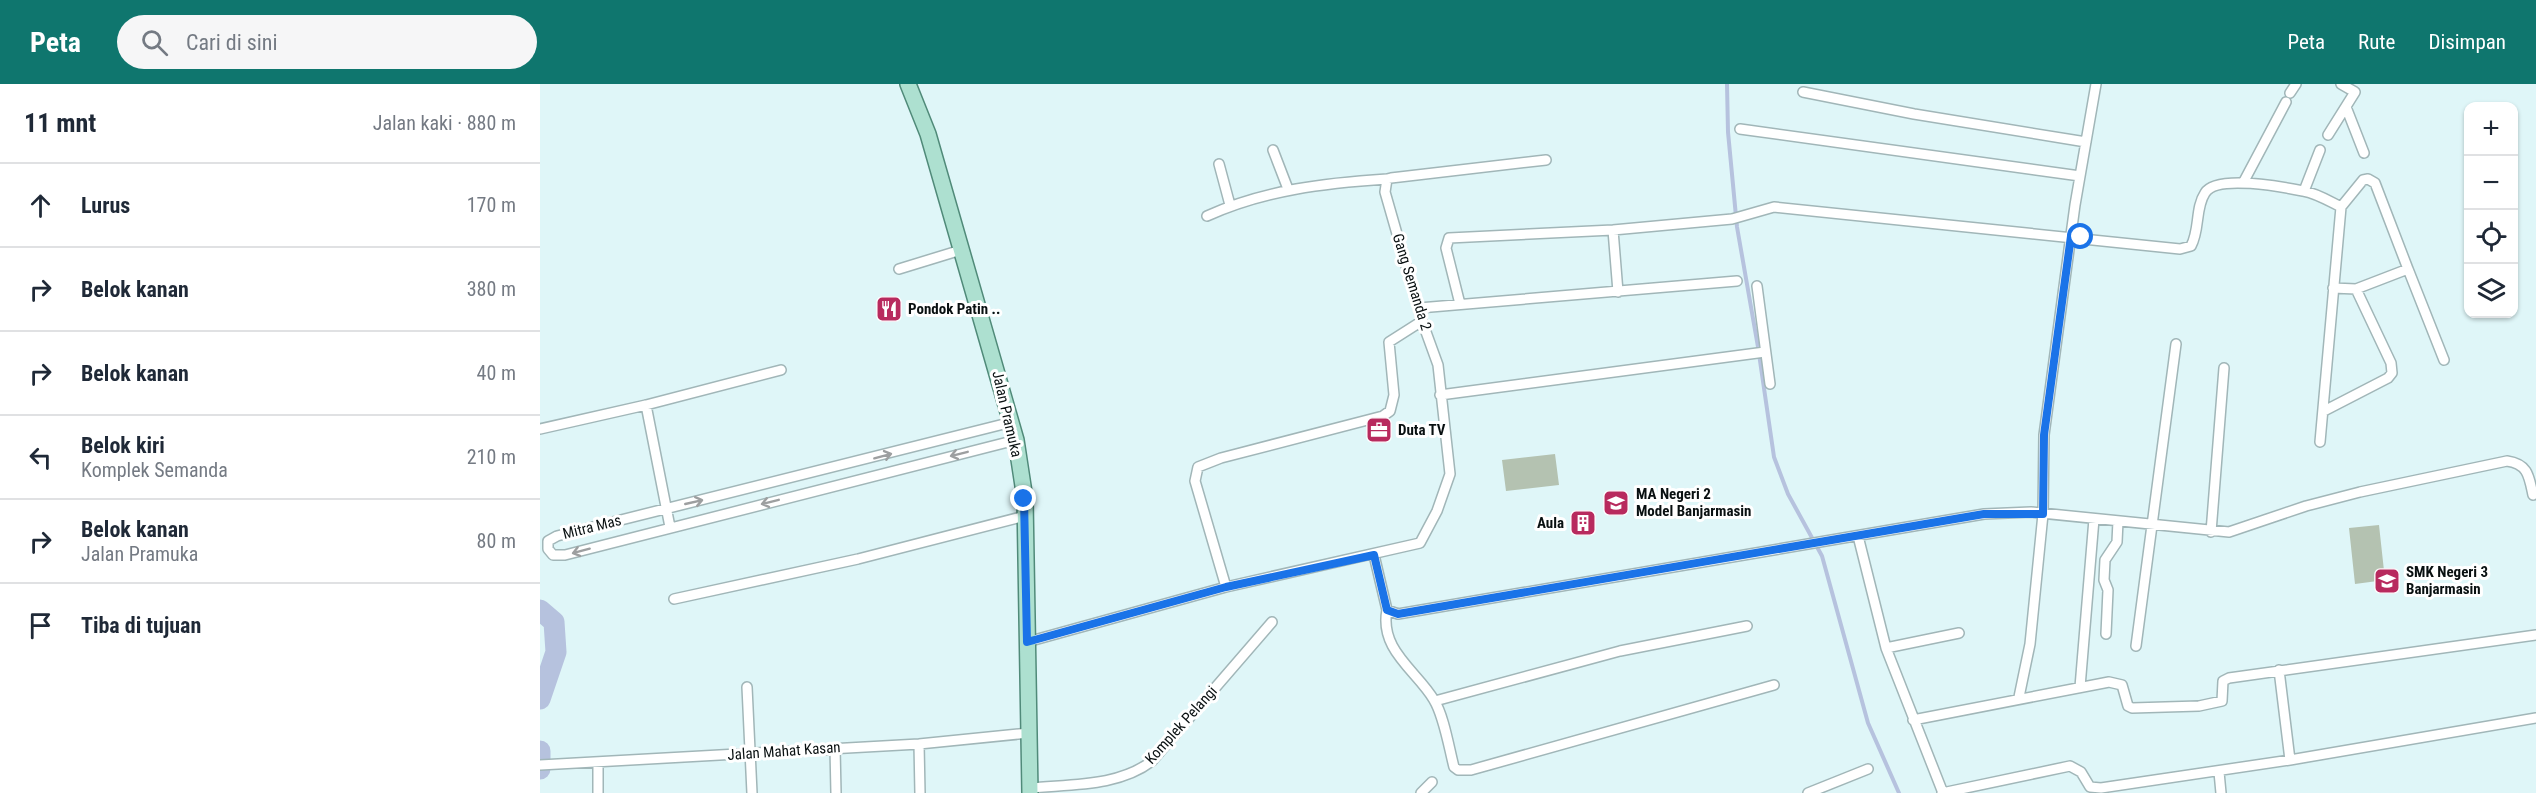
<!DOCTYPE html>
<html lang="id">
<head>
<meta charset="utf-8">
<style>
	body { margin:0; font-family:"Roboto Condensed",sans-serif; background:#f6f6f7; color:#1f2937 }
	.controls { position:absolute; right:18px; top:18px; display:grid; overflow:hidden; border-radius:12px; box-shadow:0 2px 4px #0004 }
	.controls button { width:54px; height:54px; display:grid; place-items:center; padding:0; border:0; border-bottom:2px solid #e0e1e3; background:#fff; color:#1f2937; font:30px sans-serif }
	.stop { position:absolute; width:18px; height:18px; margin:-14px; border:4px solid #1a73e8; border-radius:50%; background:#fff }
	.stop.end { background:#1a73e8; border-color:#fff; box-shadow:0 2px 6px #0008 }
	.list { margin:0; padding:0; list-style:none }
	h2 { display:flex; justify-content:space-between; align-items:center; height:78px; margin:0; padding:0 24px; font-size:26px }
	h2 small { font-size:20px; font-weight:400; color:#747a83 }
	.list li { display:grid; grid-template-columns:39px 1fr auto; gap:18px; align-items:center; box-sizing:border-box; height:84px; padding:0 24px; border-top:2px solid #e0e1e3 }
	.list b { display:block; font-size:22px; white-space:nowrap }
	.list p { margin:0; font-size:20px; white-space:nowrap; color:#747a83 }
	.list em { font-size:20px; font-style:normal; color:#747a83 }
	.icon { flex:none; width:33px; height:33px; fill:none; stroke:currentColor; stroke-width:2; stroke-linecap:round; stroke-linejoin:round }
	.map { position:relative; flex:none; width:1996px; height:709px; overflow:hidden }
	header { display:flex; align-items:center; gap:36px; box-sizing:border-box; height:84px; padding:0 30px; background:#0f766e; color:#fff }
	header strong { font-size:28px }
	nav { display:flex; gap:33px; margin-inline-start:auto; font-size:21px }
	.search { width:420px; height:54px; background:#f6f6f7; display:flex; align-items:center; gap:15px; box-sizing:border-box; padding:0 21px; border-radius:33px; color:#747a83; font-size:22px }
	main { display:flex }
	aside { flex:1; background:#fff }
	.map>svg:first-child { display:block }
	.pitch { fill:#b4c2b1 }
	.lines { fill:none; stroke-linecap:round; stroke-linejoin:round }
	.stream { stroke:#b6c2de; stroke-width:4 }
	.river { stroke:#b6c2de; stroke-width:21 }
	.street-casing { stroke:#a1b6b8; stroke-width:12 }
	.primary-casing { stroke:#508a79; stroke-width:18 }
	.street { stroke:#fff; stroke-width:9 }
	.primary { stroke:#ade0d0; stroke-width:15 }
	.oneway { stroke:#9d9fa0 }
	.route { stroke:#1a73e8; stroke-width:8 }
	.labels { text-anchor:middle; stroke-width:6; stroke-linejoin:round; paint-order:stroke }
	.street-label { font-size:15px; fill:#091011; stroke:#fff }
	.poi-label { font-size:15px; font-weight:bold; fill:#091011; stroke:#fff; text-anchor:start }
</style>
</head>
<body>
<header>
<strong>Peta</strong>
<div class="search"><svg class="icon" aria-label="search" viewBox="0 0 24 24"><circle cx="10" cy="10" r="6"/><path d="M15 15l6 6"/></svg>Cari di sini</div>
<nav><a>Peta</a><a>Rute</a><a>Disimpan</a></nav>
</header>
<main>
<aside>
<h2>11 mnt<small>Jalan kaki · 880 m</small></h2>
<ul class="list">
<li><svg class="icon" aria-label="ahead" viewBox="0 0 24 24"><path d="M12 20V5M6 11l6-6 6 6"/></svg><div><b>Lurus</b></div><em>170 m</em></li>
<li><svg class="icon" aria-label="right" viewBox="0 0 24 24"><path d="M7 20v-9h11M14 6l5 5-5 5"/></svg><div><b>Belok kanan</b></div><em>380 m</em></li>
<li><svg class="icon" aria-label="right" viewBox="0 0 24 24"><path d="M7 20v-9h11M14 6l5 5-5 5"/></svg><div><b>Belok kanan</b></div><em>40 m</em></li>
<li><svg class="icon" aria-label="left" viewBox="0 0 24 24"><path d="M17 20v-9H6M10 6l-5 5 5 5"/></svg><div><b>Belok kiri</b><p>Komplek Semanda</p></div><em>210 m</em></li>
<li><svg class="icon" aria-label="right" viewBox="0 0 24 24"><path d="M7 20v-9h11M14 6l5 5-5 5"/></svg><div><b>Belok kanan</b><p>Jalan Pramuka</p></div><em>80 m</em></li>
<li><svg class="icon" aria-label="arrive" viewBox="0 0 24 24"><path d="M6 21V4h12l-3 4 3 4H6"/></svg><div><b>Tiba di tujuan</b></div></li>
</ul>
</aside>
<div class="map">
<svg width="1996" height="709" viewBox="0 0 1996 709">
	<rect width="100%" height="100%" fill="#dff6f8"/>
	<path class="pitch" d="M 1015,370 L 1019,401 L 966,407 L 962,376 Z
		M 1839,441 L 1845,496 L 1815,500 L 1809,444 Z"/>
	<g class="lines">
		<path class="stream" d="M 1187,0 L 1188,48 L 1197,143 L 1218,263 L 1234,373 L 1248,410 L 1282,472 L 1328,639 L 1359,709"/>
		<path class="river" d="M 0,526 L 14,538 L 16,568 L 0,615
			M 0,667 L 0,685"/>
		<g class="street-casing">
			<path id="street" d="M 1263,8 L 1374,30 L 1546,58
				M 1750,9 L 1756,0
				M 1806,23 L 1824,69
				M 1200,45 L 1540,92
				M 1788,51 L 1815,8 L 1801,0
				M 733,66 L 748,105
				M 679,80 L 690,121
				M 1703,99 L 1746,18
				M 1764,107 L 1780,66
				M 1801,123 L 1823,96 L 1828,95 L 1835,99 L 1868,185
				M 667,132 C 724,106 785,99 847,95
				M 1073,146 L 1078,208
				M 359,185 L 421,166
				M 1217,202 L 1230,300
				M 1816,205 L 1868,185 L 1904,276
				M 920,220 L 906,164 L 909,154 L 1073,146 L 1192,135 L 1234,123 L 1640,165 L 1651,162 C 1660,146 1655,124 1665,109 C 1676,90 1743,103 1763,107 C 1776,109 1789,117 1801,123 L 1780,358
				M 879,224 L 1197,197
				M 900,311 L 1225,268
				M 106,321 L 130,443
				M 1784,327 L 1848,294 L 1852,289 L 1851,279 L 1816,205 L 1793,204
				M 472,338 L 17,452 L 8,457 L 8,465 L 13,471 L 25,471 L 476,356
				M 0,345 L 106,321 L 241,286
				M 1671,448 L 1684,284
				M 1318,452 L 1346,564 L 1403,709
				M 834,471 L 847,526 L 858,530 L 1444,430 L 1491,428 L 1689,448 L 1766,422 L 1820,408 L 1967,377 C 1988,380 1989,392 1993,411
				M 686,503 L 655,397 L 658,383 L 681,374 L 843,332 L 850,327 L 854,311 L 849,258 L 882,237
				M 134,515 L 318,475 L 485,432
				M 847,526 C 839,566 877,587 894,616 C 904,632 909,664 914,683 L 918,686 L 931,686 L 1234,601
				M 1566,550 L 1568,506 L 1564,496 L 1565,476 L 1577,458 L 1578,437
				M 487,558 L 686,503 L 880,459 L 897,427 L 910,390 L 898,281 L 882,237 L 845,108 L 847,95 L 851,94 L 1006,76
				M 1596,562 L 1636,260
				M 1346,564 L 1419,549
				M 1739,586 L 1750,676
				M 207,603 L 212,709
				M 1540,603 L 1554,435
				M 1479,613 L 1490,560 L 1503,430 L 1504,351 L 1535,121 L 1556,0
				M 895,617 L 1080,567 L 1207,542
				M 1373,636 L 1569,598 L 1582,601 L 1588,622 L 1592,624 L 1659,622 L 1682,617 L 1683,597 L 1689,594 L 1996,551
				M 379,660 L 380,709
				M 295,664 L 296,709
				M 58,679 L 58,709
				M 0,681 L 379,660 L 489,649
				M 1679,688 L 1681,709
				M 490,704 C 531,700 578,703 612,677 L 732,538
				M 881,709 L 892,698
				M 1268,709 L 1328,685
				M 1402,709 L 1530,682 L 1541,688 L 1550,703 L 1561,704 L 1750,676 L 1996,634"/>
		</g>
		<g class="primary-casing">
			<path id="primary" d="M 368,0 L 388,50 L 476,356 L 485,415 L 490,709"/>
		</g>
		<use href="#street" class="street"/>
		<use href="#primary" class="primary"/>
	</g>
	<defs><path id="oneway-shaft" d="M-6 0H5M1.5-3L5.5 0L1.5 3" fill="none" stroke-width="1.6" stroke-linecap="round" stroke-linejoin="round" transform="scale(1.5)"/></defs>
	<g class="oneway">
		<use href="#oneway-shaft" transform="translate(419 370) rotate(166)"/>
		<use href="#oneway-shaft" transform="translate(343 372) rotate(-15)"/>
		<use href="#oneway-shaft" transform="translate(154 418) rotate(-13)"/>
		<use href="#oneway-shaft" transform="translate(230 418) rotate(166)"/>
		<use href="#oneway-shaft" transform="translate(41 467) rotate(165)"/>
	</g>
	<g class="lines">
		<path class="route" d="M 484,415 L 487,558 L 686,503 L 834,471 L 847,526 L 858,530 L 1444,430 L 1503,430 L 1504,351 L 1531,152 L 1541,153"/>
	</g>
	<defs>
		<g id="restaurant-square" transform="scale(1.35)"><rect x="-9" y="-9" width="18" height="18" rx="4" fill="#b82a5e" stroke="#fff"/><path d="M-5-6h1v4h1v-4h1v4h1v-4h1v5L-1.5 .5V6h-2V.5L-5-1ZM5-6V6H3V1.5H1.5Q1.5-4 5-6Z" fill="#fff"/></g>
		<g id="office-square" transform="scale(1.35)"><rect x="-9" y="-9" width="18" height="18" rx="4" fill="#b82a5e" stroke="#fff"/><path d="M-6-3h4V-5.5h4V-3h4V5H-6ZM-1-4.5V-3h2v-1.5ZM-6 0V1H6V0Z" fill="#fff"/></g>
		<g id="school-square" transform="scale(1.35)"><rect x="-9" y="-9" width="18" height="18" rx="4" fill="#b82a5e" stroke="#fff"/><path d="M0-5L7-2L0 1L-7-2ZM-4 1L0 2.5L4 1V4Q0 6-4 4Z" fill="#fff"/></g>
		<g id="building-square" transform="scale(1.35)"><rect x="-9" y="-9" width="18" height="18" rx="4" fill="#b82a5e" stroke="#fff"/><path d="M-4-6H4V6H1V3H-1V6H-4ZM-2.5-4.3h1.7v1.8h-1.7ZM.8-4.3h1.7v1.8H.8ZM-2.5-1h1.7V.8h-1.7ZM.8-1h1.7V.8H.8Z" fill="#fff"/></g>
	</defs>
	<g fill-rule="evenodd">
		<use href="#restaurant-square" x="349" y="225"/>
		<use href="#office-square" x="839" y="346"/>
		<use href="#school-square" x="1076" y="419"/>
		<use href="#building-square" x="1043" y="439"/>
		<use href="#school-square" x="1847" y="497"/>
	</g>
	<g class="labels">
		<g class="street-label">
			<text transform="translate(872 198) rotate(73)" y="5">Gang Semanda 2</text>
			<text transform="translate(467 330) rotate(77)" y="5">Jalan Pramuka</text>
			<text transform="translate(52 443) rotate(-14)" y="5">Mitra Mas</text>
			<text transform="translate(641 641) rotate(-48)" y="5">Komplek Pelangi</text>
			<text transform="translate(244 667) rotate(-4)" y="5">Jalan Mahat Kasan</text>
		</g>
		<g class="poi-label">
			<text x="368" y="230">Pondok Patin ..</text>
			<text x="858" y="351">Duta TV</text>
			<text x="1096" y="415">MA Negeri 2<tspan x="1096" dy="17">Model Banjarmasin</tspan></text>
			<text x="1024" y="444" text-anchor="end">Aula</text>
			<text x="1866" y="493">SMK Negeri 3<tspan x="1866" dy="17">Banjarmasin</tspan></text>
		</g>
	</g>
</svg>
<div class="controls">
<button>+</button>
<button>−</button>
<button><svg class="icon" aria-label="locate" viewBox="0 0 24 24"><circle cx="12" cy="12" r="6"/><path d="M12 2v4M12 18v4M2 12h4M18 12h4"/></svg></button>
<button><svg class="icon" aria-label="layers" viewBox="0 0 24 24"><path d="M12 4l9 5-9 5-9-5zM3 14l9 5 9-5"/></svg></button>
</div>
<div class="stop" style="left:1541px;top:153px"></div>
<div class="stop end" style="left:484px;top:415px"></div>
</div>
</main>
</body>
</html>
